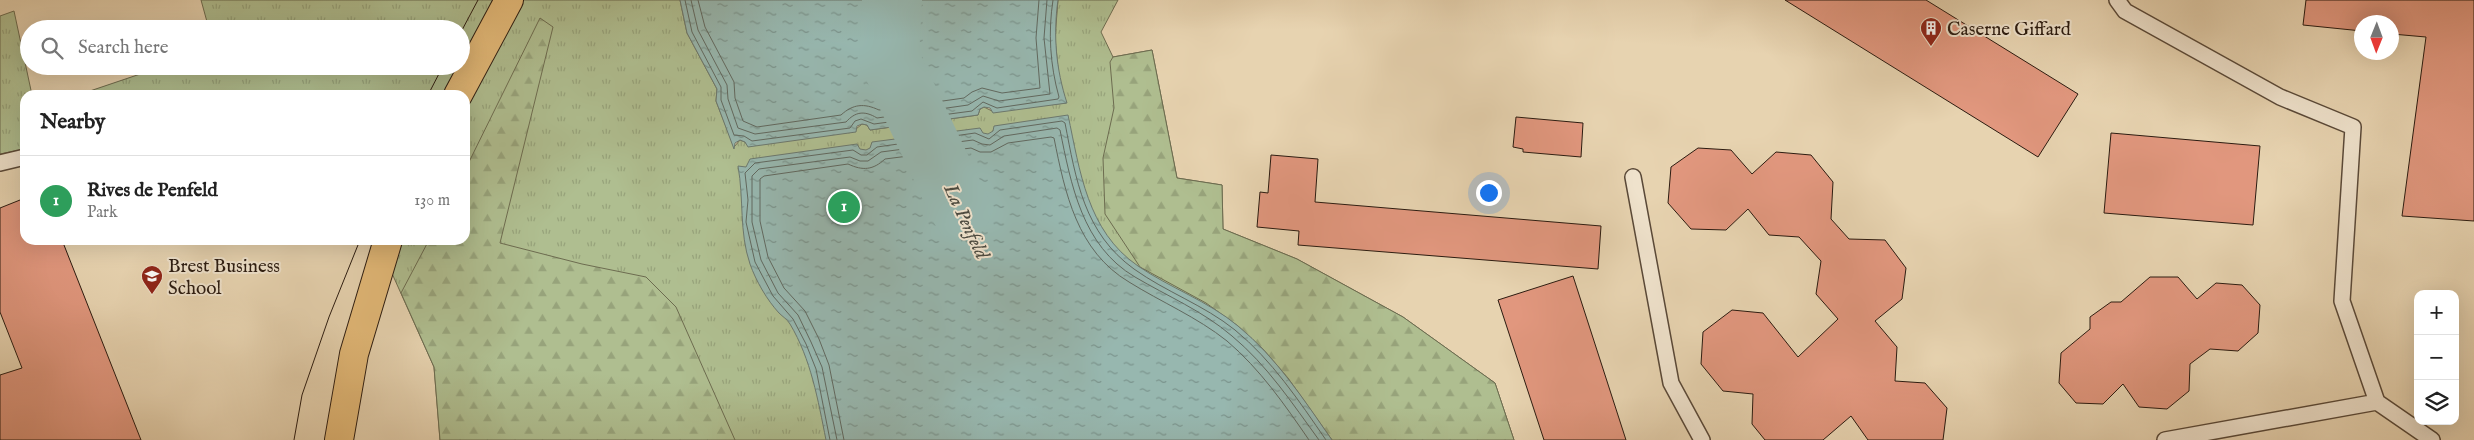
<!DOCTYPE html>
<html lang="en">
<head>
<meta charset="utf-8">
<style>
	body { margin:0; font-family:"IM FELL English",serif; background:#f2f2f2; color:#222 }
	.controls { position:absolute; right:15px; bottom:15px; display:grid; overflow:hidden; border-radius:10px; box-shadow:0 5px 20px #0002 }
	.controls button { width:45px; height:45px; display:grid; place-items:center; padding:0; border:0; border-bottom:1px solid #e0e0e0; background:#fff; color:#222; font:25px sans-serif }
	.compass { position:absolute; left:2354px; top:15px; width:45px; height:45px; border-radius:50%; background:#fff; box-shadow:0 5px 20px #0002; rotate:181deg }
	.you { position:absolute; left:1488px; top:192px; width:18px; height:18px; margin:-12px; border:4px solid #fff; border-radius:50%; background:#1a73e8; box-shadow:0 0 0 8px #1a73e833 }
	.badge { display:grid; place-items:center; width:32px; height:32px; border-radius:50%; background:#0f766e; color:#fff; font-size:16px; font-weight:700 }
	.pin { position:absolute; translate:-50% -50%; border:2px solid #fff; box-shadow:0 1px 5px #0006 }
	.list { margin:0; padding:0; list-style:none }
	h2 { display:flex; justify-content:space-between; align-items:center; height:65px; margin:0; padding:0 20px; font-size:21px }
	h2 small { font-size:16px; font-weight:400; color:#767676 }
	.list li { display:grid; grid-template-columns:32px 1fr auto; gap:15px; align-items:center; box-sizing:border-box; height:90px; padding:0 20px; border-top:1px solid #e0e0e0 }
	.list b { display:block; font-size:19px; white-space:nowrap }
	.list p { margin:0; font-size:16px; white-space:nowrap; color:#767676 }
	.list em { font-size:16px; font-style:normal; color:#767676 }
	.icon { flex:none; width:28px; height:28px; fill:none; stroke:currentColor; stroke-width:2; stroke-linecap:round; stroke-linejoin:round }
	.map { position:relative; flex:none; width:2474px; height:440px; overflow:hidden }
	.search { position:absolute; background:#fff; box-shadow:0 5px 20px #0002; left:20px; top:20px; width:450px; height:55px; display:flex; align-items:center; gap:12px; box-sizing:border-box; padding:0 18px; border-radius:28px; color:#767676; font-size:19px }
	.panel { position:absolute; background:#fff; box-shadow:0 5px 20px #0002; left:20px; top:90px; width:450px; height:155px; border-radius:15px }
	.map>svg:first-child { display:block }
	.grass { fill:url(#grass-tufts); stroke:#6d6c50 }
	.forest { fill:url(#forest-firs); stroke:#6d6c50 }
	.water { fill:url(#water-ripples); stroke:#6c796f }
	.lines { fill:none; stroke-linecap:round; stroke-linejoin:round }
	.shore { stroke:#616960; stroke-width:1 }
	.river { stroke:#97b7af; stroke-width:60 }
	.building { fill:#e1977e; stroke:#2b1b10 }
	.service-casing { stroke:#5a4938; stroke-width:18 }
	.primary-casing { stroke:#2b1b10; stroke-width:30 }
	.service { stroke:#efe2cc; stroke-width:15 }
	.primary { stroke:#e4ba78; stroke-width:28 }
	.tram { stroke:#2b1b10; stroke-width:1 }
	.labels { text-anchor:middle; stroke-width:4; stroke-linejoin:round; paint-order:stroke }
	.poi-label { font-size:19px; fill:#2b1b10; stroke:#efe2cc; text-anchor:start }
	.water-label { font-size:20px; font-style:italic; fill:#4b4a40; stroke:#efe2cc }
</style>
</head>
<body>
<div class="map">
<svg width="2474" height="440" viewBox="0 0 2474 440">
	<defs>
		<pattern id="grass-tufts" width="24" height="20" patternUnits="userSpaceOnUse" patternTransform="scale(1.25)"><rect width="24" height="20" fill="#afbe90"/><path d="M3 7l-1-3M5 7V3M7 7l1-3M15 17l-1-3M17 17v-4M19 17l1-3" fill="none" stroke="#97a37b"/></pattern>
		<pattern id="forest-firs" width="22" height="20" patternUnits="userSpaceOnUse" patternTransform="scale(1.25)"><rect width="22" height="20" fill="#afbe90"/><path d="M5 1l3.5 6h-7zM16 11l3.5 6h-7z" fill="#97a37b"/></pattern>
		<pattern id="water-ripples" width="26" height="14" patternUnits="userSpaceOnUse" patternTransform="scale(1.25)"><rect width="26" height="14" fill="#97b7af"/><path d="M2 4q2-2 4 0t4 0M15 11q2-2 4 0t4 0" fill="none" stroke="#7b948d"/></pattern>
	</defs>
	<rect width="100%" height="100%" fill="#e7d3b0"/>
	<filter id="stains"><feTurbulence type="fractalNoise" baseFrequency=".004" numOctaves="4"/><feColorMatrix values="0 0 0 0 .2 0 0 0 0 .09 0 0 0 0 .02 0 0 0 .5 -.17"/></filter>
	<radialGradient id="worn" r=".72"><stop offset=".6" stop-color="#630" stop-opacity="0"/><stop offset="1" stop-color="#630" stop-opacity=".3"/></radialGradient>
	<path class="grass" d="M 201,0 L 680,0 L 687,33 L 717,89 L 716,101 L 734,147 L 740,140 L 745,142 L 748,146 L 856,129 L 862,124 L 867,125 L 870,130 L 978,115 L 980,109 L 984,107 L 992,111 L 1066,103 L 1059,78 L 1055,38 L 1058,0 L 1118,0 L 1101,32 L 1113,57 L 1152,50 L 1177,178 L 1222,185 L 1223,229 L 1297,259 L 1403,317 L 1495,383 L 1514,440 L 440,440 L 434,367 L 377,240 L 465,240 L 465,95 L 78,95 L 164,66 L 461,66 L 461,29 L 209,29 Z
		M 14,11 L 32,95 L 25,95 L 25,149 L 0,154 L 0,16 Z"/>
	<path class="forest" d="M 540,18 L 553,27 L 500,243 L 582,264 L 646,277 L 676,307 L 735,440 L 440,440 L 434,367 L 401,293 L 429,240 L 465,240 L 465,170 Z
		M 1152,50 L 1177,178 L 1222,185 L 1223,229 L 1297,259 L 1403,317 L 1495,383 L 1514,440 L 1332,440 L 1288,378 L 1263,349 L 1238,326 L 1206,303 L 1140,267 L 1105,214 L 1103,158 L 1114,108 L 1110,62 L 1113,57 Z"/>
	<path class="water" d="M 680,0 L 1058,0 C 1053,35 1056,69 1067,103 L 993,113 L 990,108 L 984,107 L 980,109 L 978,115 L 870,130 L 867,125 L 862,124 L 857,126 L 856,132 L 748,147 L 745,142 L 740,140 L 735,143 L 734,149 L 716,101 L 717,89 L 687,33 Z
		M 1068,115 C 1080,171 1087,231 1138,266 C 1170,288 1208,301 1238,326 C 1277,358 1304,400 1332,440 L 826,440 C 818,400 811,359 790,324 C 787,319 783,317 779,313 C 767,300 756,281 750,264 C 739,232 744,199 738,166 L 746,167 L 750,159 L 857,144 L 860,149 L 866,150 L 870,148 L 872,142 L 980,128 L 983,133 L 988,134 L 993,131 L 994,126 Z"/>
	<g class="lines">
		<path class="shore" d="M 685,0 L 692,32 L 721,87 L 721,100 L 734,135 L 744,136 L 752,141 L 850,128 L 855,121 L 861,119 L 874,124 L 972,111 L 983,102 L 997,108 L 1058,99 L 1059,97 C 1050,65 1048,32 1053,0
			M 691,0 L 698,30 L 727,85 L 728,99 L 738,128 L 755,134 L 846,122 C 855,112 864,110 877,118 L 968,105 L 983,96 L 999,101 L 1050,94 L 1044,38 L 1047,0
			M 698,0 L 705,27 L 734,82 L 735,98 L 743,121 L 757,127 L 841,115 C 853,104 864,103 879,110 L 964,98 L 972,92 L 982,88 L 1002,93 L 1040,88 L 1036,38 L 1039,0
			M 830,440 L 816,369 L 806,344 L 793,319 L 773,296 L 755,262 L 746,222 L 748,200 L 745,173 L 755,163 L 853,150 L 861,155 L 867,155 L 877,147 L 975,133 L 989,139 L 1000,130 L 1062,121 L 1065,123 C 1076,180 1084,233 1134,269 C 1166,292 1204,305 1235,330 C 1272,360 1299,401 1326,440
			M 837,440 L 822,367 L 811,342 L 798,315 L 778,293 L 761,260 L 752,222 L 752,176 L 759,169 L 850,157 L 860,161 L 868,161 L 881,152 L 973,140 L 982,144 L 990,145 L 1004,136 L 1057,128 L 1060,130 C 1071,184 1082,246 1135,277 C 1167,296 1203,311 1232,336 C 1267,365 1292,403 1319,440
			M 844,440 L 829,365 L 819,339 L 805,311 L 784,288 L 768,257 L 760,221 L 760,179 L 764,176 L 848,164 C 863,171 873,170 885,159 L 971,148 L 980,152 L 991,152 L 1008,143 L 1051,137 L 1054,138 C 1065,193 1077,251 1129,282 C 1161,302 1197,317 1227,341 C 1260,369 1285,405 1309,440"/>
		<path class="river" d="M 892,0 L 889,58 L 961,210"/>
	</g>
	<path class="building" d="M 1785,0 L 1926,0 L 2078,94 L 2038,157 Z
		M 2306,0 L 2474,0 L 2474,221 L 2402,216 L 2426,37 L 2392,34 L 2392,22 L 2362,22 L 2362,31 L 2303,25 Z
		M 1516,117 L 1583,123 L 1581,157 L 1523,152 L 1523,149 L 1513,147 Z
		M 2111,133 L 2260,146 L 2253,225 L 2104,213 Z
		M 1698,148 L 1731,150 L 1752,174 L 1776,152 L 1811,155 L 1833,182 L 1831,219 L 1849,239 L 1885,240 L 1906,268 L 1902,299 L 1875,321 L 1897,347 L 1895,381 L 1925,383 L 1947,408 L 1943,440 L 1868,440 L 1851,416 L 1823,440 L 1765,440 L 1752,424 L 1753,394 L 1723,391 L 1701,364 L 1703,332 L 1732,310 L 1763,313 L 1798,357 L 1838,319 L 1816,294 L 1821,261 L 1799,237 L 1769,235 L 1748,209 L 1726,230 L 1691,229 L 1668,203 L 1671,167 Z
		M 1271,155 L 1318,159 L 1315,202 L 1601,226 L 1598,269 L 1298,245 L 1299,231 L 1257,227 L 1260,192 L 1268,193 Z
		M 25,198 L 25,240 L 62,240 L 141,440 L 0,440 L 0,375 L 22,368 L 0,312 L 0,208 Z
		M 1573,276 L 1626,440 L 1544,440 L 1498,300 Z
		M 2150,277 L 2178,277 L 2197,299 L 2216,283 L 2242,285 L 2260,305 L 2258,333 L 2238,351 L 2210,349 L 2190,364 L 2189,391 L 2167,409 L 2139,407 L 2123,384 L 2103,404 L 2076,403 L 2059,383 L 2061,353 L 2090,329 L 2090,317 L 2111,302 L 2121,302 Z"/>
	<g class="lines">
		<g class="service-casing">
			<path id="service" d="M 2117,0 L 2125,11 L 2280,97 L 2353,127 L 2342,301 L 2377,402 L 2432,440
				M 0,163 L 25,157
				M 1633,177 L 1671,383 L 1702,440
				M 2165,440 L 2377,402"/>
		</g>
		<g class="primary-casing">
			<path id="primary" d="M 458,95 L 509,0
				M 339,440 L 354,354 L 388,240"/>
		</g>
		<use href="#service" class="service"/>
		<use href="#primary" class="primary"/>
		<path class="tram" d="M 461,32 L 478,0
			M 428,95 L 443,66
			M 294,440 L 302,395 L 329,317 L 360,240"/>
	</g>
	<defs>
		<g id="building-pin" transform="scale(1.125)"><path d="M0 17L-7.5 6A9.5 9.5 0 1 1 7.5 6Z" fill="#8f2418" stroke="#efe2cc"/><path d="M-4-6H4V6H1V3H-1V6H-4ZM-2.5-4.3h1.7v1.8h-1.7ZM.8-4.3h1.7v1.8H.8ZM-2.5-1h1.7V.8h-1.7ZM.8-1h1.7V.8H.8Z" fill="#fff"/></g>
		<g id="university-pin" transform="scale(1.125)"><path d="M0 17L-7.5 6A9.5 9.5 0 1 1 7.5 6Z" fill="#8f2418" stroke="#efe2cc"/><path d="M0-5L7-2L0 1L-7-2ZM-4 1L0 2.5L4 1V4Q0 6-4 4Z" fill="#fff"/></g>
	</defs>
	<g fill-rule="evenodd">
		<use href="#building-pin" x="1931" y="28"/>
		<use href="#university-pin" x="152" y="276"/>
	</g>
	<g class="labels">
		<g class="poi-label">
			<text x="1947" y="35">Caserne Giffard</text>
			<text x="168" y="272">Brest Business<tspan x="168" dy="22">School</tspan></text>
		</g>
		<g class="water-label">
			<text transform="translate(967 221) rotate(65)" y="7">La Penfeld</text>
		</g>
	</g>
	<rect width="100%" height="100%" filter="url(#stains)"/>
	<rect width="100%" height="100%" fill="url(#worn)"/>
</svg>
<div class="controls">
<button>+</button>
<button>−</button>
<button><svg class="icon" aria-label="layers" viewBox="0 0 24 24"><path d="M12 4l9 5-9 5-9-5zM3 14l9 5 9-5"/></svg></button>
</div>
<svg class="compass" viewBox="-18 -18 36 36"><path d="M0-13l5 13h-10z" fill="#e53935"/><path d="M0 13l5-13h-10z" fill="#767676"/></svg>
<div class="you"></div>
<div class="pin badge" style="left:844px;top:207px;background:#2e9e5b">1</div>
<div class="search"><svg class="icon" aria-label="search" viewBox="0 0 24 24"><circle cx="10" cy="10" r="6"/><path d="M15 15l6 6"/></svg>Search here</div>
<section class="panel">
<h2>Nearby<small></small></h2>
<ul class="list">
<li><span class="badge" style="background:#2e9e5b">1</span><div><b>Rives de Penfeld</b><p>Park</p></div><em>130 m</em></li>
</ul>
</section>
</div>
</body>
</html>
